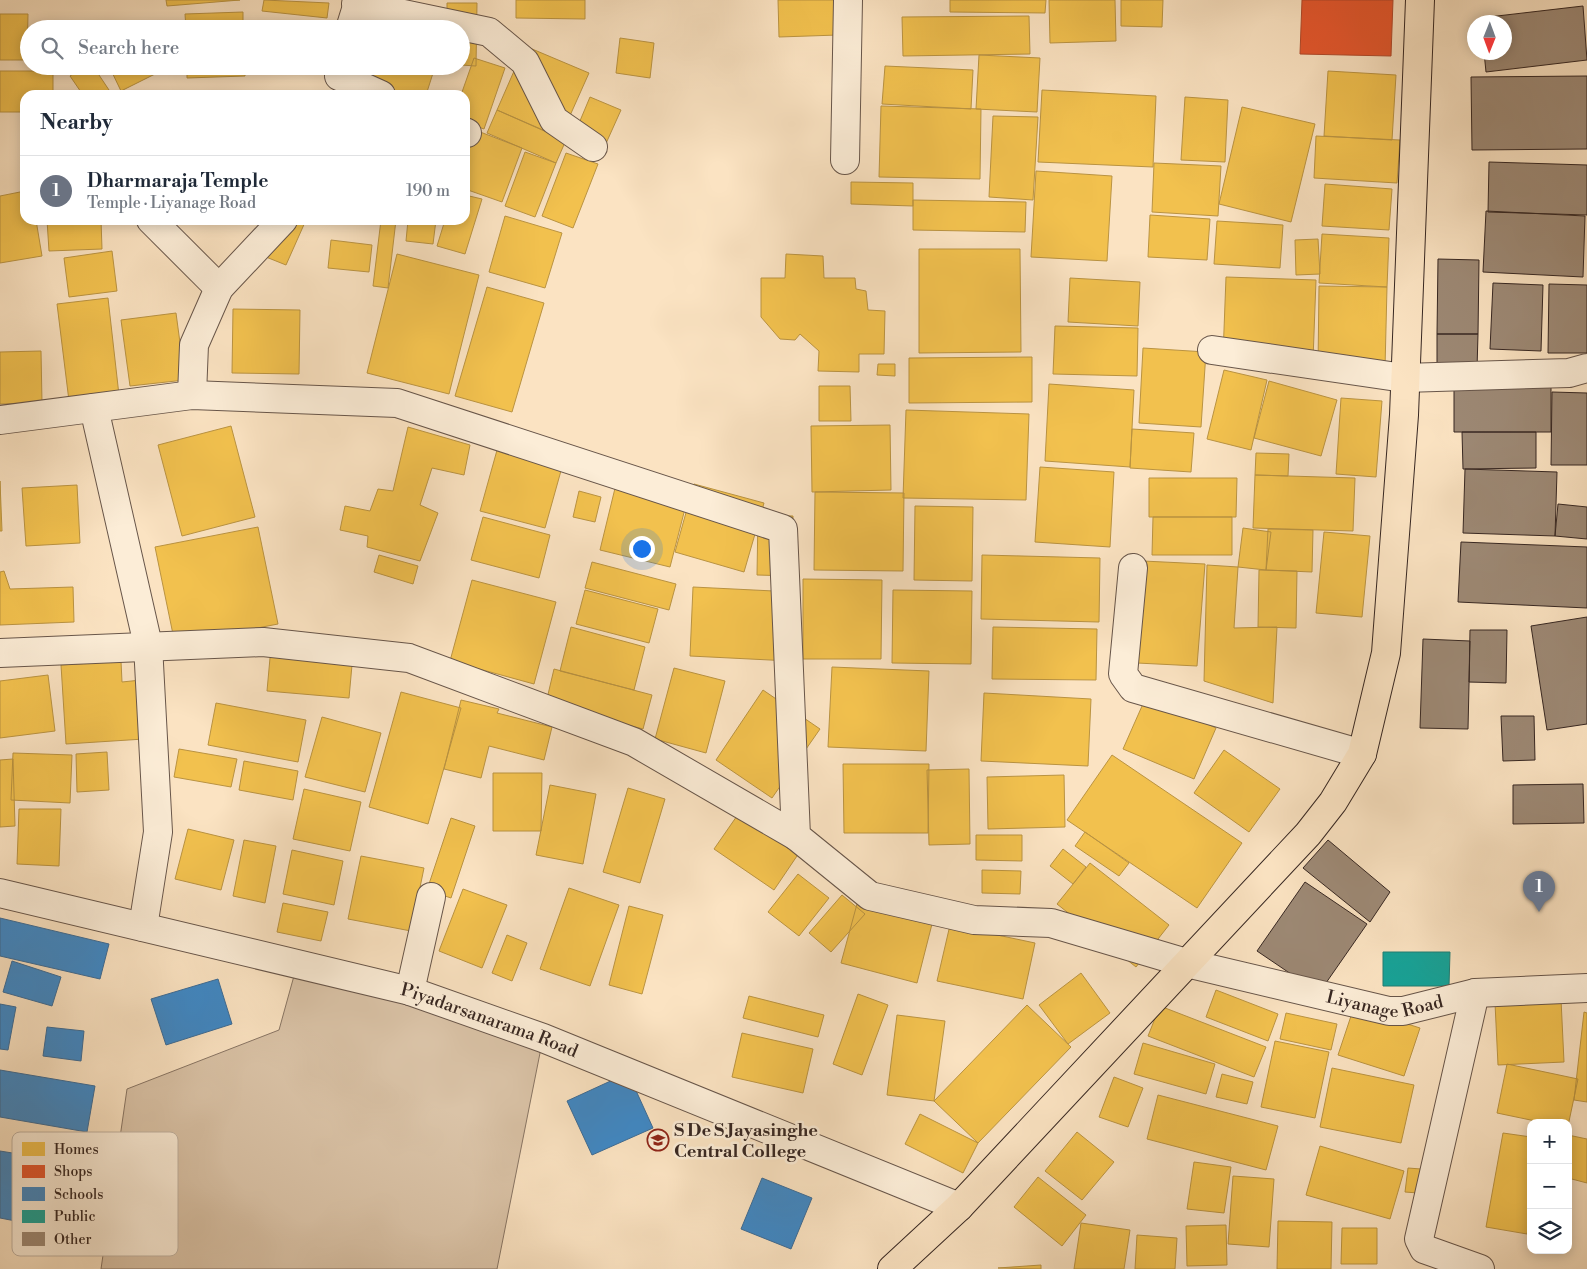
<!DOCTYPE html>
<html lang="en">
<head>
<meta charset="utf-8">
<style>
	body { margin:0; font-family:"Libre Bodoni",serif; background:#f2f2f3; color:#1f2937 }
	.controls { position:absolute; right:15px; bottom:15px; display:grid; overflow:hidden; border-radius:10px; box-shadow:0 2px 12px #0003 }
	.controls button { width:45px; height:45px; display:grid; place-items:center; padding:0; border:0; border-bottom:1px solid #e0e1e3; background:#fff; color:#1f2937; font:25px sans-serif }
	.compass { position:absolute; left:1467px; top:15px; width:45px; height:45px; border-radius:50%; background:#fff; box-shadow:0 2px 12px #0003; rotate:181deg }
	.you { position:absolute; left:641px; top:548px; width:18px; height:18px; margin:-12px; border:4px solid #fff; border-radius:50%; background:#1a73e8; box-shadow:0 0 0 8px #1a73e833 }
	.badge { display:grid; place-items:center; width:32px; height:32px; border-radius:50%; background:#8f2418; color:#fff; font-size:16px; font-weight:700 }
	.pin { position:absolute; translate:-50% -41px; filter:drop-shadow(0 1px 2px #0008) }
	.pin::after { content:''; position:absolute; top:26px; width:18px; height:15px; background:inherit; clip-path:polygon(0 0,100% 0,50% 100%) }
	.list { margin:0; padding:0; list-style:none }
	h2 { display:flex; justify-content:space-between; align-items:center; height:65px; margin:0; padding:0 20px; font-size:21px }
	h2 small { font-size:16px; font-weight:400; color:#747a83 }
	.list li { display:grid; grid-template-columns:32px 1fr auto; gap:15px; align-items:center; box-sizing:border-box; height:70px; padding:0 20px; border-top:1px solid #e0e1e3 }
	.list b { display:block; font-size:19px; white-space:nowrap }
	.list p { margin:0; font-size:16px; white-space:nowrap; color:#747a83 }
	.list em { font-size:16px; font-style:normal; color:#747a83 }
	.icon { flex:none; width:28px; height:28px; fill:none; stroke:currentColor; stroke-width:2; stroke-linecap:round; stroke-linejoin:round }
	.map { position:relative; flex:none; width:1587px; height:1269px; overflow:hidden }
	.search { position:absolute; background:#fff; box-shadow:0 2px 12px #0003; left:20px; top:20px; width:450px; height:55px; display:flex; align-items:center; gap:12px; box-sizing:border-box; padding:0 18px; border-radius:28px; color:#747a83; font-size:19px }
	.panel { position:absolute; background:#fff; box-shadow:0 2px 12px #0003; left:20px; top:90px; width:450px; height:135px; border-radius:15px }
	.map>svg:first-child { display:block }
	.green { fill:#dac3a7; stroke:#887564 }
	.homes { fill:#f2c14e; stroke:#ba9341 }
	.shops { fill:#e4572e; stroke:#b0492a }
	.schools { fill:#3f88c5; stroke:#3d6b94 }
	.public { fill:#17a398; stroke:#217e75 }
	.building { fill:#9d8975; stroke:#372722 }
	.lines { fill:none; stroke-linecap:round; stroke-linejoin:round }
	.minor-casing { stroke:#68564a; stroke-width:30 }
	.major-casing { stroke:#372722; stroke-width:30 }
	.minor { stroke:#fcedd7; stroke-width:28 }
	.major { stroke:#fbe3c2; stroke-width:28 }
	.labels { text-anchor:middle; stroke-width:5; stroke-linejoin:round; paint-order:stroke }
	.street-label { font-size:18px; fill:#372722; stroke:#fcedd7 }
	.poi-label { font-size:18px; font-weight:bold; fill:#372722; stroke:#fcedd7; text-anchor:start }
	.key { fill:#fcedd7; stroke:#c1b2a1; stroke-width:1 }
	.key-label { font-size:14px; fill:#372722 }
</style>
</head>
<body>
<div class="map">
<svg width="1587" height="1269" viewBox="0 0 1587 1269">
	<rect width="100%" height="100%" fill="#fbe3c2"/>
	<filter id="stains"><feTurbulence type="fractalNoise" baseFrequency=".004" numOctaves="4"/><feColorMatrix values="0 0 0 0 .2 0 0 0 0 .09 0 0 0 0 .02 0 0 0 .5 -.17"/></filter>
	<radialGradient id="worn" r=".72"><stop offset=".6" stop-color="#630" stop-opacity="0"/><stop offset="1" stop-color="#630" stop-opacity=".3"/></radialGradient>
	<path class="green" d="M 297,965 L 543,1038 L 497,1269 L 101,1269 L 127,1089 L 279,1030 Z"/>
	<path class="homes" d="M 166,0 L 240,0 L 167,6 Z
		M 264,0 L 329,3 L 327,18 L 262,11 Z
		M 516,0 L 585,0 L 585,19 L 516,18 Z
		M 778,0 L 837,0 L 838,35 L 779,37 Z
		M 950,0 L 1046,0 L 1045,13 L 950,12 Z
		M 1049,0 L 1115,0 L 1116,41 L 1050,43 Z
		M 1121,0 L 1163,0 L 1162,27 L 1121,26 Z
		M 447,3 L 477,3 L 476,66 L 461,65 L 461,29 L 447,29 Z
		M 364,10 L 408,29 L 364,29 Z
		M 243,12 L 243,29 L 186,29 L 185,14 Z
		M 0,14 L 28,14 L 27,60 L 0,60 Z
		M 1029,16 L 1030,54 L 903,56 L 902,17 Z
		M 283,21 L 284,29 L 251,29 L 251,23 Z
		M 620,38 L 654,43 L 650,78 L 616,73 Z
		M 525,46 L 589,73 L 560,138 L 497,110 Z
		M 979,55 L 1040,58 L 1037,112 L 976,109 Z
		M 474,58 L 505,68 L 484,129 L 465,122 L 465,95 L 461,95 Z
		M 85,66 L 93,66 L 109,90 L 102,95 L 83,95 L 70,76 Z
		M 109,66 L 171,66 L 121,91 Z
		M 187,66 L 245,66 L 245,76 L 187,78 Z
		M 293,66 L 320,66 L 320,72 L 292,70 Z
		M 363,66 L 422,66 L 434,70 L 426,95 L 396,95 L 358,82 Z
		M 885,66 L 973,70 L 971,109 L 882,104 Z
		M 0,71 L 53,71 L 53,95 L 25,95 L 25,112 L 0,112 Z
		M 1328,71 L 1396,75 L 1392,140 L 1324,136 Z
		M 1042,90 L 1156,96 L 1153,167 L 1038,162 Z
		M 590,97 L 621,110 L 599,159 L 569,147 Z
		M 1185,97 L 1228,100 L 1225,162 L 1181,160 Z
		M 881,106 L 981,109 L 980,179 L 879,177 Z
		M 1242,107 L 1315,124 L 1291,222 L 1219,204 Z
		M 497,110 L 566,140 L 556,163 L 487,133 Z
		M 993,116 L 1038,117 L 1033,200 L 989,197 Z
		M 475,130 L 522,148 L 502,202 L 465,189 L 465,157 Z
		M 1316,136 L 1400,140 L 1397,183 L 1314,178 Z
		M 525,152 L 556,163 L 535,217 L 505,206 Z
		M 566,153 L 598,164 L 573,228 L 542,216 Z
		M 1154,163 L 1221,166 L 1218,216 L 1152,212 Z
		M 1036,171 L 1112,176 L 1107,261 L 1031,257 Z
		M 851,182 L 913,183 L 913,206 L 851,204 Z
		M 1325,184 L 1392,189 L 1389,230 L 1322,226 Z
		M 25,191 L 25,220 L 36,220 L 42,256 L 0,263 L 0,196 Z
		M 465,195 L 482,199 L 465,254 L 437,246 L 445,220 L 465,220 Z
		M 913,200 L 1026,202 L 1025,232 L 913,230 Z
		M 1150,215 L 1210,219 L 1207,260 L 1148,257 Z
		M 505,216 L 562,233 L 545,288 L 489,272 Z
		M 47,220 L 101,220 L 102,249 L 49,251 Z
		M 283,220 L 306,220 L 286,265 L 266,257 Z
		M 381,220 L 396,220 L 388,288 L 373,286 Z
		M 408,220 L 436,220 L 433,244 L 406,241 Z
		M 1217,221 L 1283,225 L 1280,268 L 1214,264 Z
		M 1322,234 L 1389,238 L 1387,287 L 1319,283 Z
		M 1318,239 L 1320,274 L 1296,275 L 1295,240 Z
		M 331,240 L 372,245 L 369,272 L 328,268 Z
		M 919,249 L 1020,249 L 1021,352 L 919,353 Z
		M 112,251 L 117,291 L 69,297 L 64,258 Z
		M 397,254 L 479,275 L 449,394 L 367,373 Z
		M 786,254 L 823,256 L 824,278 L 855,278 L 856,289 L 866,291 L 868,310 L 885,311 L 884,354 L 859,354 L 859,372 L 818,371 L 819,351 L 800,334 L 795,340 L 780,339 L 761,317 L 761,278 L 785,278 Z
		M 1226,277 L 1316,280 L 1313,360 L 1223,356 Z
		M 1070,278 L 1140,282 L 1138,326 L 1068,322 Z
		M 1319,286 L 1387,287 L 1385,368 L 1318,367 Z
		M 487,287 L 544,303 L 512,412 L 455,396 Z
		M 108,298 L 119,395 L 69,401 L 57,304 Z
		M 233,309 L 300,310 L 299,374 L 232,373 Z
		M 176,313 L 185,380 L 130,386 L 121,320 Z
		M 1055,326 L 1138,328 L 1137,376 L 1053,374 Z
		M 1143,348 L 1206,352 L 1201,427 L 1139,423 Z
		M 41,351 L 42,403 L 0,404 L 0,352 Z
		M 1032,357 L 1032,402 L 909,403 L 909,358 Z
		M 878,364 L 895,364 L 895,376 L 877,375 Z
		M 1224,370 L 1267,380 L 1251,450 L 1207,439 Z
		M 1269,381 L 1337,400 L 1321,456 L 1254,438 Z
		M 1049,384 L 1134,390 L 1130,467 L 1045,461 Z
		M 819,386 L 850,386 L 851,421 L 819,421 Z
		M 1341,398 L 1382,401 L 1376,477 L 1336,474 Z
		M 906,410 L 1029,414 L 1026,500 L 903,498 Z
		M 890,425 L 891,490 L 812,492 L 811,426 Z
		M 231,426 L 255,517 L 182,536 L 158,445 Z
		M 408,427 L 470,445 L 464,475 L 432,468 L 420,505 L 438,513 L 420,561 L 367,547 L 368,536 L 340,530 L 345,506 L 370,511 L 378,489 L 393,491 Z
		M 1132,429 L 1194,433 L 1191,472 L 1130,468 Z
		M 499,443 L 564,460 L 545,528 L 480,511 Z
		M 1256,453 L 1289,454 L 1288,476 L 1255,475 Z
		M 1040,467 L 1114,472 L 1110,547 L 1035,542 Z
		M 1255,475 L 1355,478 L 1353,531 L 1253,528 Z
		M 1149,478 L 1237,478 L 1236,517 L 1149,517 Z
		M 617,480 L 688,497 L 670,567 L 600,550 Z
		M 0,481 L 2,531 L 0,531 Z
		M 694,484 L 764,503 L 744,572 L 675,552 Z
		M 77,485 L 80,543 L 26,546 L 22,488 Z
		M 579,491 L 601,497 L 595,522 L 573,517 Z
		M 815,492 L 904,493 L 903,571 L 814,570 Z
		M 915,506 L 973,507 L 972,581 L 914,580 Z
		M 758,515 L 793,516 L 792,576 L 757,575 Z
		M 483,517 L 550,535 L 539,578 L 471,560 Z
		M 1153,517 L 1232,517 L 1232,555 L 1152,555 Z
		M 258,527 L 278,624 L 175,644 L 155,547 Z
		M 1243,528 L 1271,532 L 1266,570 L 1238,567 Z
		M 1268,529 L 1313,530 L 1312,572 L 1266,570 Z
		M 1324,532 L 1370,536 L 1362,617 L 1316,613 Z
		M 379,555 L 418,566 L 413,584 L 374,572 Z
		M 982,555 L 1100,558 L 1099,622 L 981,619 Z
		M 1143,561 L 1205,564 L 1197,666 L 1137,663 Z
		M 592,562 L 676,584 L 669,610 L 585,588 Z
		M 1207,565 L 1238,567 L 1234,628 L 1277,627 L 1273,703 L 1204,681 Z
		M 1259,570 L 1297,571 L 1296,628 L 1258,627 Z
		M 4,571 L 10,589 L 73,587 L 74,622 L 0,625 L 0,572 Z
		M 803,579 L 882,580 L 881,659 L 803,659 Z
		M 472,580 L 556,602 L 534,684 L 450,661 Z
		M 693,587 L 794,592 L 790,661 L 690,656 Z
		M 585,590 L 658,609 L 649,643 L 576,624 Z
		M 893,590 L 972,591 L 971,664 L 892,663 Z
		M 571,627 L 645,647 L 634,690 L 560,671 Z
		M 993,627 L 1097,629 L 1096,680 L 992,679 Z
		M 271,647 L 353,654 L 349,698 L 267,691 Z
		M 121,661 L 122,682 L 141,680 L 144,739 L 66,744 L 61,665 Z
		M 832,667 L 929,671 L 926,751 L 828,747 Z
		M 674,668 L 725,681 L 706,753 L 655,739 Z
		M 554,669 L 652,695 L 643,729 L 546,703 Z
		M 48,675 L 55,731 L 0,738 L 0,681 Z
		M 763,690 L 820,729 L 772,798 L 716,760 Z
		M 401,692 L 461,708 L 428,824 L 369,807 Z
		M 984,693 L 1091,699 L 1088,766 L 981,761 Z
		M 1146,697 L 1216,728 L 1194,779 L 1123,749 Z
		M 461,700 L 499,709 L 497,713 L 552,727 L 544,760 L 489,746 L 481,778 L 444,769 Z
		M 216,703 L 306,720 L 298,762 L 208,745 Z
		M 322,717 L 381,733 L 365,792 L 305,777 Z
		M 179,749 L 237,759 L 231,787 L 174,777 Z
		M 1224,750 L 1280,789 L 1249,832 L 1194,793 Z
		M 107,752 L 109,790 L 77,792 L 76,754 Z
		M 13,753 L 72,755 L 70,803 L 11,800 Z
		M 1112,755 L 1242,843 L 1197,908 L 1067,820 Z
		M 13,759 L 15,826 L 0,827 L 0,760 Z
		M 244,761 L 298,771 L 293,800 L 239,790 Z
		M 843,764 L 929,764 L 928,833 L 844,833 Z
		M 969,769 L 970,844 L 929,845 L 927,770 Z
		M 493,773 L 542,773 L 541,831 L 493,831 Z
		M 1064,775 L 1065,827 L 988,829 L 987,777 Z
		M 550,785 L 596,794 L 583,864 L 536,855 Z
		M 628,788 L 665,799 L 640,883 L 603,872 Z
		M 304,789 L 361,802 L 350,851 L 293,839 Z
		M 19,809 L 61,809 L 59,866 L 17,864 Z
		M 739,813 L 799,853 L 774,890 L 714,849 Z
		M 451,818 L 475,826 L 451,898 L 427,890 Z
		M 188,829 L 234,840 L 221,890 L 175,879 Z
		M 1085,832 L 1129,863 L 1119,876 L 1075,846 Z
		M 976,835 L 1022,835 L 1022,861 L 976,860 Z
		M 244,840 L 276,846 L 265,903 L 233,896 Z
		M 1063,849 L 1086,867 L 1073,884 L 1050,866 Z
		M 292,850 L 343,861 L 334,905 L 283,894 Z
		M 361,856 L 424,868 L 411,931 L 348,919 Z
		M 1090,863 L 1169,925 L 1136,967 L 1057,904 Z
		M 982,870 L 1021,871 L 1020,894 L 982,893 Z
		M 798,874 L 829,898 L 799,936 L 768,912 Z
		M 569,888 L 619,905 L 590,986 L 540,969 Z
		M 463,889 L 507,905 L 482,968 L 439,951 Z
		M 842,895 L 865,914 L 831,952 L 809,933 Z
		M 283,903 L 328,912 L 321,941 L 277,932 Z
		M 857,904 L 932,924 L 917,983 L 841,963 Z
		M 629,906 L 663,915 L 642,994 L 609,985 Z
		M 950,925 L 1035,943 L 1023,999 L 937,981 Z
		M 507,935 L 527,943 L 512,981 L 492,973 Z
		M 1081,973 L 1110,1013 L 1068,1044 L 1039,1005 Z
		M 1216,990 L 1278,1014 L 1268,1041 L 1206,1017 Z
		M 858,994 L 888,1005 L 862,1075 L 833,1064 Z
		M 749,996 L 824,1015 L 818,1037 L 743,1018 Z
		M 1561,999 L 1564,1062 L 1498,1065 L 1495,1003 Z
		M 1027,1005 L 1071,1047 L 978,1143 L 934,1101 Z
		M 1160,1006 L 1266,1047 L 1254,1077 L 1148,1036 Z
		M 1354,1007 L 1420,1028 L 1404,1076 L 1338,1055 Z
		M 1584,1012 L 1587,1013 L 1587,1102 L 1574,1100 Z
		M 1286,1013 L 1337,1024 L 1331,1050 L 1280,1039 Z
		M 897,1015 L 945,1021 L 934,1101 L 887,1095 Z
		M 742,1033 L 813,1049 L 803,1093 L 732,1077 Z
		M 1275,1041 L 1329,1052 L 1315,1118 L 1261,1107 Z
		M 1143,1043 L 1215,1064 L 1206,1094 L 1134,1074 Z
		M 1507,1064 L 1578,1079 L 1568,1126 L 1568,1123 L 1545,1123 L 1497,1113 Z
		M 1332,1068 L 1414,1085 L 1401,1143 L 1320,1127 Z
		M 1222,1074 L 1253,1082 L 1247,1104 L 1216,1097 Z
		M 1114,1077 L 1143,1088 L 1128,1127 L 1099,1117 Z
		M 1158,1095 L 1278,1126 L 1266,1170 L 1147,1139 Z
		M 920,1114 L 978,1143 L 963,1173 L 905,1144 Z
		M 1077,1132 L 1114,1162 L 1082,1200 L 1045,1171 Z
		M 1503,1133 L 1531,1137 L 1531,1215 L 1527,1234 L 1486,1227 Z
		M 1568,1135 L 1587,1139 L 1587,1183 L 1568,1178 Z
		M 1320,1146 L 1404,1171 L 1390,1219 L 1306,1195 Z
		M 1194,1162 L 1231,1167 L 1224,1213 L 1187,1209 Z
		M 1408,1168 L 1421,1169 L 1418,1193 L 1405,1192 Z
		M 1233,1176 L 1274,1179 L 1269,1247 L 1228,1244 Z
		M 1038,1177 L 1086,1215 L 1062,1246 L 1014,1207 Z
		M 1278,1221 L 1332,1222 L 1331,1269 L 1277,1269 Z
		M 1081,1223 L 1130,1230 L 1124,1269 L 1074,1269 Z
		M 1226,1225 L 1227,1265 L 1187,1266 L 1186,1226 Z
		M 1342,1228 L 1377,1228 L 1377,1264 L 1341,1264 Z
		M 1137,1235 L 1177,1238 L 1175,1269 L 1135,1269 Z
		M 1041,1265 L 1041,1269 L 998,1268 Z"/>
	<path class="shops" d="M 1302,0 L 1393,0 L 1391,56 L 1300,54 Z"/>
	<path class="schools" d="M 0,918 L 109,944 L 100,979 L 0,956 Z
		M 12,961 L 61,977 L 52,1006 L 3,992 Z
		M 218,979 L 232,1024 L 166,1045 L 151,999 Z
		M 0,1004 L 16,1007 L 8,1050 L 0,1049 Z
		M 47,1027 L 84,1031 L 81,1061 L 43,1056 Z
		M 0,1070 L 95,1086 L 87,1132 L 0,1117 Z
		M 628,1073 L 653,1128 L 592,1155 L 567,1101 Z
		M 0,1151 L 37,1157 L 26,1223 L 0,1218 Z
		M 762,1178 L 812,1198 L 791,1249 L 741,1229 Z"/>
	<path class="public" d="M 1383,952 L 1450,952 L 1449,986 L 1383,986 Z"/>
	<path class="building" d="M 1583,6 L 1587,60 L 1486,72 L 1484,52 L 1504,52 L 1504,22 L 1481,22 L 1480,18 Z
		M 1587,76 L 1587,149 L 1472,150 L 1471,77 Z
		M 1489,162 L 1587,165 L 1587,215 L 1488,212 Z
		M 1486,211 L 1585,216 L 1583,277 L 1483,272 Z
		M 1438,259 L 1479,260 L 1478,334 L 1437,334 Z
		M 1493,283 L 1543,285 L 1541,351 L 1490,349 Z
		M 1549,284 L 1587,285 L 1587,353 L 1548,353 Z
		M 1437,334 L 1478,334 L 1477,369 L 1437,368 Z
		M 1454,387 L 1551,387 L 1551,432 L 1454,432 Z
		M 1552,392 L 1587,393 L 1587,465 L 1551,465 Z
		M 1462,432 L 1536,432 L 1536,468 L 1463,469 Z
		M 1465,469 L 1557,472 L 1555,536 L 1463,533 Z
		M 1558,504 L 1587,507 L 1587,539 L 1555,536 Z
		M 1461,542 L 1587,547 L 1587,608 L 1458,602 Z
		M 1587,617 L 1587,724 L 1547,730 L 1531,626 Z
		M 1470,630 L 1507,630 L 1506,683 L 1469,682 Z
		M 1423,639 L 1470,641 L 1468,729 L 1420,728 Z
		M 1501,716 L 1534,716 L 1535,760 L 1503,761 Z
		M 1583,784 L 1584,823 L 1513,824 L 1513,785 Z
		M 1328,840 L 1390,892 L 1370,922 L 1303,868 Z
		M 1305,882 L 1367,924 L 1319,993 L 1257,951 Z"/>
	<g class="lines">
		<g class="minor-casing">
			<g id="minor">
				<path d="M 356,4 L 489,32 L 525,62 L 554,120 L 593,147"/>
				<path d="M 350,29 L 359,0"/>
				<path d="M 339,76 L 381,95"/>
				<path d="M 465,132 L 467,133"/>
				<path d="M 845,160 L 848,0"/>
				<path d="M 151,220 L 219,288"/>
				<path d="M 1212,350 L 1404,378 L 1569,373 L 1587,368"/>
				<path d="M 192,395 L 194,345 L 219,288 L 283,220"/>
				<path d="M 94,408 L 148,645 L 158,832 L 143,927"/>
				<path id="s1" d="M 0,420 L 192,395 L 397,403 L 783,529 L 796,836 L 870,896 L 974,920 L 1051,923 L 1186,963 L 1389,1011 L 1403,1011 L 1475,993 L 1587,988"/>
				<path d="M 1133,568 L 1123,674 L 1133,688 L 1362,754"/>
				<path d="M 0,653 L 263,642 L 409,658 L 634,742 L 796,836"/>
				<path id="s2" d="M 0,893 L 410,991 L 543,1038 L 959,1207"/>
				<path d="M 410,991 L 431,897"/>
				<path d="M 1475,993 L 1419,1239 L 1424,1249 L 1480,1269"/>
			</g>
		</g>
		<g class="major-casing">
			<path id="major" d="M 892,1269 L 959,1207 L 1308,834 L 1333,802 L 1362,754 L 1386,653 L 1404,415 L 1420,0"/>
		</g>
		<use href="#minor" class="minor"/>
		<use href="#major" class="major"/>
	</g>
	<defs>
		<g id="school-ring" transform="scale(1.125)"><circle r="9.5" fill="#fcedd7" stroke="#8f2418" stroke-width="1.5"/><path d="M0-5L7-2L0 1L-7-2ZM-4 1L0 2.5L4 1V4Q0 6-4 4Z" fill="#8f2418"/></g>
	</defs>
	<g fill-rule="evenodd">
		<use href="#school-ring" x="658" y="1140"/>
	</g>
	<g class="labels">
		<g class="street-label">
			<text dy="6" stroke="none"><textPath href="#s1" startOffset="1736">Liyanage Road</textPath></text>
			<text dy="6" stroke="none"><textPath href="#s2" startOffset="506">Piyadarsanarama Road</textPath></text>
		</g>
		<g class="poi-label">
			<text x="674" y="1136">S De S Jayasinghe<tspan x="674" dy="21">Central College</tspan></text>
		</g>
	</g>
	<rect x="12" y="1132" width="166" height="124" rx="8" class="key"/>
	<rect x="22" y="1142" width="23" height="14" fill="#f2c14e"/>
	<rect x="22" y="1165" width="23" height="13" fill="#e4572e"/>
	<rect x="22" y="1187" width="23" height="14" fill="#3f88c5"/>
	<rect x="22" y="1210" width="23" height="13" fill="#17a398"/>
	<rect x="22" y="1232" width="23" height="14" fill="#9d8975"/>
	<g class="key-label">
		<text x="54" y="1154">Homes</text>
		<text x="54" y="1176">Shops</text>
		<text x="54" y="1199">Schools</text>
		<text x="54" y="1221">Public</text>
		<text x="54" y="1244">Other</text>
	</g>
	<rect width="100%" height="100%" filter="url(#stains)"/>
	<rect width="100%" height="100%" fill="url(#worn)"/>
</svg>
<div class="controls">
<button>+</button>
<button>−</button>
<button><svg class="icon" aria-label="layers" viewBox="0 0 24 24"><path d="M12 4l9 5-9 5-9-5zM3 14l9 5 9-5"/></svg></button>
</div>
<svg class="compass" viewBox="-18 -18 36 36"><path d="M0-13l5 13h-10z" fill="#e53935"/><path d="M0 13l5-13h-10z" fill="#747a83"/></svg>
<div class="you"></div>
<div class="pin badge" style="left:1539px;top:912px;background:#6b7280">1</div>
<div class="search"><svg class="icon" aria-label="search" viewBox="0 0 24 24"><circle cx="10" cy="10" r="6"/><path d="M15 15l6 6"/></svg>Search here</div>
<section class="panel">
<h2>Nearby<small></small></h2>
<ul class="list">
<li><span class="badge" style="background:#6b7280">1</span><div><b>Dharmaraja Temple</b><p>Temple · Liyanage Road</p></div><em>190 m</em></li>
</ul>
</section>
</div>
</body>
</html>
